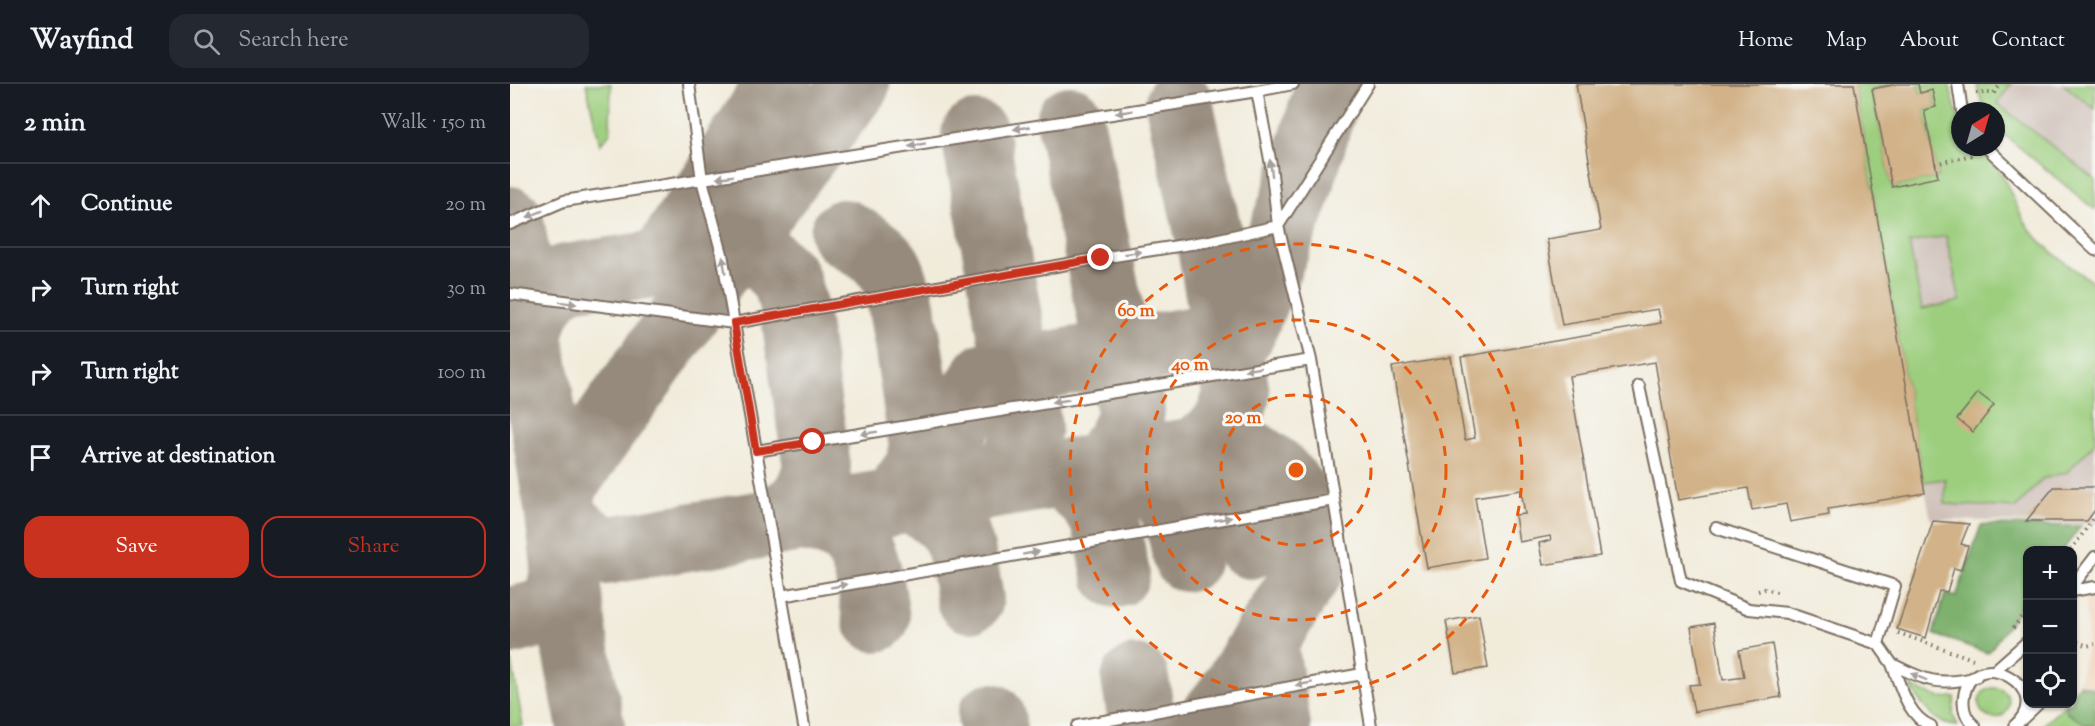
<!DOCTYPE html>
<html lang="en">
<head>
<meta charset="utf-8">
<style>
	body { margin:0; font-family:"Sorts Mill Goudy",serif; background:#242831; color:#f1f3f6 }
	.controls { position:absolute; right:18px; bottom:18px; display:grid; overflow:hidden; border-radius:12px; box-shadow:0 2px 4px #0004 }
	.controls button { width:54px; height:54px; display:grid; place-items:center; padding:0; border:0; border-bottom:2px solid #363941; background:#171b24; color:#f1f3f6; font:30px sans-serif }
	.compass { position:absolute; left:1441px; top:18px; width:54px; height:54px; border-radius:50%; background:#171b24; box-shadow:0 2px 4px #0004; rotate:37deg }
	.stop { position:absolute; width:18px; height:18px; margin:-14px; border:4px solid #c8321e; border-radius:50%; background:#fff }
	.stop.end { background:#c8321e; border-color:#fff; box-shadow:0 2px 6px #0008 }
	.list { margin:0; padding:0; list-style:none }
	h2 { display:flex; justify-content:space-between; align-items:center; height:78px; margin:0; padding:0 24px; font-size:26px }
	h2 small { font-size:20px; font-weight:400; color:#9ea1a6 }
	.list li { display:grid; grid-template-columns:39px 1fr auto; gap:18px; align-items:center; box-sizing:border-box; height:84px; padding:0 24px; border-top:2px solid #363941 }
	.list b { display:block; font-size:22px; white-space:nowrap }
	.list em { font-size:20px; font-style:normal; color:#9ea1a6 }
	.actions { display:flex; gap:12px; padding:18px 24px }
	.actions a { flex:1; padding:14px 0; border:2px solid #c8321e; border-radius:18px; text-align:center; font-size:21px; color:#c8321e }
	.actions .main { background:#c8321e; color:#fff }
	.icon { flex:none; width:33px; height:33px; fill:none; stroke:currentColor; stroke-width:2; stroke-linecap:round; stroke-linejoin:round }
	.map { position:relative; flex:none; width:1585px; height:642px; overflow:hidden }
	header { display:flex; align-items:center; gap:36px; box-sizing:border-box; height:84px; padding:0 30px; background:#171b24; border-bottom:2px solid #363941 }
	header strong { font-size:28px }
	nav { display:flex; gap:33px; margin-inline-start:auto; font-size:21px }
	.search { width:420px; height:54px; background:#242831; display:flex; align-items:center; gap:15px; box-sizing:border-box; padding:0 21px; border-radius:18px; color:#9ea1a6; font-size:22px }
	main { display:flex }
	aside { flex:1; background:#171b24 }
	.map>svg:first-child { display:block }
	.built { fill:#f2d5bd }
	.industrial { fill:#cfc1ba }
	.green { fill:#9cce7e; stroke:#6c7c4e; stroke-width:1.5; fill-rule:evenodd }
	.forest { fill:#7db16d; stroke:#5c6e46; stroke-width:1.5 }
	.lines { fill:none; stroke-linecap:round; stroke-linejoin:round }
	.taxiway { stroke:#968a7c; stroke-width:68 }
	.building { fill:#d2b288 }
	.lane-casing { stroke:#7b6e60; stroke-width:14 }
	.path { stroke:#7b6e60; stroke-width:4; stroke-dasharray:1.5 4.5; stroke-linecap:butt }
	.lane { stroke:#fff; stroke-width:10 }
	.oneway { fill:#a79f9a }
	.route { stroke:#c8321e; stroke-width:8 }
	.ring { fill:none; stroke:#e8590c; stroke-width:3; stroke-dasharray:10 8 }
	.centre { fill:#e8590c; stroke:#f6f6f2; stroke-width:3 }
	.ring-label { font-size:18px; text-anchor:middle; font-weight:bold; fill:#e8590c; stroke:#f6f6f2; stroke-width:6; stroke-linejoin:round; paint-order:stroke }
</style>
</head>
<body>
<header>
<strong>Wayfind</strong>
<div class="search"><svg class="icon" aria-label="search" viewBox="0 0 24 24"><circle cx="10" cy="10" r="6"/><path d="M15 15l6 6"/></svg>Search here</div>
<nav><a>Home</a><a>Map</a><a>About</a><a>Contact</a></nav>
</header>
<main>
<aside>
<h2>2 min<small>Walk · 150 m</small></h2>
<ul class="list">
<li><svg class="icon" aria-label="ahead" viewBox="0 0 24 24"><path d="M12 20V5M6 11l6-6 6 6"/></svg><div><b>Continue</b></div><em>20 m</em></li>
<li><svg class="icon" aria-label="right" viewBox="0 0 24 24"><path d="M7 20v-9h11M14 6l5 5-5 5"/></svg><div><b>Turn right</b></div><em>30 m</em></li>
<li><svg class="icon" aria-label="right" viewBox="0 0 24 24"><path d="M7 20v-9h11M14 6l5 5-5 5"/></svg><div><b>Turn right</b></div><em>100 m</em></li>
<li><svg class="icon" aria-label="arrive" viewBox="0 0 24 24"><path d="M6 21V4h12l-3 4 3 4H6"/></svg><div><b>Arrive at destination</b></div></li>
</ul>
<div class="actions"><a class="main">Save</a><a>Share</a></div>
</aside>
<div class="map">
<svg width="1585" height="642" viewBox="0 0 1585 642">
	<rect width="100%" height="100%" fill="#f6f6f2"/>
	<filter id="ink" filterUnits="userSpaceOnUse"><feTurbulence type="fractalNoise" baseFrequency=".0167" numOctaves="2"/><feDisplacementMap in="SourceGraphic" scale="12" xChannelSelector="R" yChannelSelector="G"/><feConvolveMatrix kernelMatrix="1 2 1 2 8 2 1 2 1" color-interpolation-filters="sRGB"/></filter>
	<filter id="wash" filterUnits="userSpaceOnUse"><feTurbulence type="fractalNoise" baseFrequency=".008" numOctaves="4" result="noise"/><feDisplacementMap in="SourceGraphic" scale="24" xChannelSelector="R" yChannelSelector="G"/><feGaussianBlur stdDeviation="1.35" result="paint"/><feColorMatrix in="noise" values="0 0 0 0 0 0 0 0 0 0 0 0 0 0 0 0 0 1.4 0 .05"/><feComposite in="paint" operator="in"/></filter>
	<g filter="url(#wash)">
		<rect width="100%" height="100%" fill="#f1ebda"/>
		<path class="built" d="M 1585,502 L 1585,605 L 1569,600 L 1578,557 L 1575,519 Z"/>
		<path class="industrial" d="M 1501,0 L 1553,0 L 1585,25 L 1585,95 L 1487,18 Z
			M 1436,152 L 1450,218 L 1412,225 L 1398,159 Z
			M 1585,359 L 1585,441 L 1421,435 L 1413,398 L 1435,395 L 1435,420 L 1505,424 L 1532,395 L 1557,388 Z"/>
		<path class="green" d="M 76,0 L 101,0 L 100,49 L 90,61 Z
			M 1344,0 L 1387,0 L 1362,5 L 1382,103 L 1428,93 L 1414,26 L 1426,23 L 1422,7 L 1410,9 L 1408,0 L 1439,0 L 1450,40 L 1450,63 L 1469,63 C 1496,86 1498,109 1515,138 C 1532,165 1560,182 1585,200 L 1585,359 L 1557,388 L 1532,395 L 1506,424 L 1435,420 L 1435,395 L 1413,398 ZM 1436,152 L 1450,217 L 1412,225 L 1399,159 Z
			M 1467,0 L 1501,0 L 1487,19 L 1585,95 L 1585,126 L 1486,44 L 1486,27 L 1474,27 Z
			M 1553,0 L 1585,0 L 1585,25 Z
			M 0,578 L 2,578 L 13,642 L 0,642 Z
			M 1401,603 L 1430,614 L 1445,613 L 1443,631 L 1448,642 C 1425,642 1411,620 1401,603 Z
			M1469 619a15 15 0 1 1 30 0a15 15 0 1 1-30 0Z
			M 1556,620 L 1557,629 L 1580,642 L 1532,642 Z"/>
		<path class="forest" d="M 1471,441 L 1571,442 L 1553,466 L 1518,466 L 1517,515 L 1478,569 L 1423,550 L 1435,510 L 1446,513 Z
			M 1569,600 L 1585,605 L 1585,642 L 1576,640 L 1557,629 L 1556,620 L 1562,620 L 1563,610 Z"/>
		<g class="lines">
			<path class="taxiway" d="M 346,0 L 213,177 L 56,397 L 48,424 C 60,444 74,455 95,467 L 685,367 L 715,364 L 743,371 L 765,386 L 785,409 L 802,482 L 719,614 L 697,642
				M 669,19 L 700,157 L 726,310 C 720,342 712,348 685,367
				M 560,36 L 621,327 C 615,352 605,366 586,384
				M 465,51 L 518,342 C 512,375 501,384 475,402
				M 0,136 L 48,424 L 65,562 L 81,642
				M 334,149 C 350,159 367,167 378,182 C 394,204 407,329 413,362 L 409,383 L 394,404
				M 236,166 L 256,176 L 276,195 L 284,226 L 307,383 C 298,417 289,424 258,439
				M 19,252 L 26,227 L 38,208 L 55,194 L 152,179 L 269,0
				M 685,367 C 727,396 732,412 740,461
				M 605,381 C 659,399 666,422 677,474
				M 551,390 C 598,425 595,435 606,490
				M 288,434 C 356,439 357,478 366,534
				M 460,515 C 450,460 455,442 401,415 L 476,292 L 732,248 L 785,115 L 820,0
				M 0,537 L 38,528 L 51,510 L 55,486
				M 756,571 L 767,642
				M 625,595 L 633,642
				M 481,633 L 483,642"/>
		</g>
		<g id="blocks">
			<path class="building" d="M 1066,0 L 1344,0 L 1415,409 L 1318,425 L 1319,431 L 1280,438 L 1276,420 L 1242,426 L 1238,404 L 1168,416 L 1145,278 L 1059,292 L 1090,472 L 1033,481 L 1029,459 L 1041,456 L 1040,452 L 1009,458 L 1005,431 L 1015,430 L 1011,406 L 965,413 L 975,474 L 917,484 L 882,283 L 941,273 L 955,356 L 965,354 L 951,273 L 1151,239 L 1148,225 L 1052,241 L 1037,155 L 1091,146 Z
				M 1387,0 L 1408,0 L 1410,9 L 1422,6 L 1426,23 L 1414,26 L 1428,93 L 1382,103 L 1362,5 Z
				M 1468,309 L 1484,321 L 1463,348 L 1447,335 Z
				M 1544,403 L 1585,403 L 1585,426 L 1577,437 L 1516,437 Z
				M 1423,437 L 1459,440 L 1451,460 L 1458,462 L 1451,486 L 1444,484 L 1437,508 L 1429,507 L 1416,554 L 1387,545 Z
				M 969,531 L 978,584 L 945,589 L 936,537 Z
				M 1204,539 L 1213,596 L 1234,593 L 1229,566 L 1262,560 L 1271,613 L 1184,628 L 1179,601 L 1190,600 L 1181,543 Z"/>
		</g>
	</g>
	<g filter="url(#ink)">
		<use href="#blocks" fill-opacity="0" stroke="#7b6e60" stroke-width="1.5"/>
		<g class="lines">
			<g class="lane-casing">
				<path id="lane" d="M 179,0 L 192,96 L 212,170 L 294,642
					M 1448,0 L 1452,27
					M 747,7 L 783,0
					M 1476,63 L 1585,166
					M 0,140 L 54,117 L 747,7 L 761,81 L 768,142 L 801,276 L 861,642
					M 0,210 L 224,239 L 591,174 L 700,157 L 768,142 L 858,0
					M 1129,302 L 1171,497 L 1239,525 L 1277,529 L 1368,560 L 1382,580
					M 246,367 L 801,276
					M 1206,444 L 1385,502 L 1368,560
					M 1562,503 L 1585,473
					M 1562,507 L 1585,503
					M 271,512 L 824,416
					M 1484,587 L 1518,557
					M 1509,638 L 1528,620
					M 567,642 L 852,590
					M 1421,642 C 1398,633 1390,601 1382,580 C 1413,596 1430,603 1466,593
					M 1465,642 C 1456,635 1452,624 1454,612 C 1463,557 1548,605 1504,642"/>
			</g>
			<path class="path" d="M 1466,9 L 1484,9 L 1491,0
				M 1425,80 L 1462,71
				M 1561,466 L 1584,434
				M 1248,507 L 1255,505 L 1267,508
				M 1503,544 L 1518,525
				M 1388,549 L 1463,575
				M 1562,555 L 1577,562 L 1585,560"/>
			<use href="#lane" class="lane"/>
		</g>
		<defs><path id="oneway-solid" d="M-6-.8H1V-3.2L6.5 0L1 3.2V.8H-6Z" transform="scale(1.5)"/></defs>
		<g class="oneway">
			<use href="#oneway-solid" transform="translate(614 28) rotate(171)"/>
			<use href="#oneway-solid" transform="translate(512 44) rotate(171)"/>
			<use href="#oneway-solid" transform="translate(407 61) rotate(170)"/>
			<use href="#oneway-solid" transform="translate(761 84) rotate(-98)"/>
			<use href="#oneway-solid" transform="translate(215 93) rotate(171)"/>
			<use href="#oneway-solid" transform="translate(25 130) rotate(157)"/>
			<use href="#oneway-solid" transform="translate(623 169) rotate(-8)"/>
			<use href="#oneway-solid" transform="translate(214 181) rotate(-100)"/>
			<use href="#oneway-solid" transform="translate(58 219) rotate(7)"/>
			<use href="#oneway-solid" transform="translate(743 285) rotate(171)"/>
			<use href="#oneway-solid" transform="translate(551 317) rotate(171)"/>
			<use href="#oneway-solid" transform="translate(359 349) rotate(171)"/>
			<use href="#oneway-solid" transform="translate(713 435) rotate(-10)"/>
			<use href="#oneway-solid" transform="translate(521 469) rotate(-10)"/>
			<use href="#oneway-solid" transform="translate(329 502) rotate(-10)"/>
			<use href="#oneway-solid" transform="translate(1409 593) rotate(-157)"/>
			<use href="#oneway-solid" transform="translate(794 600) rotate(170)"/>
		</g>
	</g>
	<g class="lines" filter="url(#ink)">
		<path class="route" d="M 303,358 L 246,367 L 224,239 L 591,174"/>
	</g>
	<g class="ring">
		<circle cx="786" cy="386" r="75"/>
		<circle cx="786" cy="386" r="150"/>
		<circle cx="786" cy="386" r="226"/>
	</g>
	<circle cx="786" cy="386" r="9" class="centre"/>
	<g class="ring-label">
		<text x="626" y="232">60 m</text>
		<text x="680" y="286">40 m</text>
		<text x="733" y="339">20 m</text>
	</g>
</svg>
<div class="controls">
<button>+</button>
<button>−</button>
<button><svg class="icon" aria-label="locate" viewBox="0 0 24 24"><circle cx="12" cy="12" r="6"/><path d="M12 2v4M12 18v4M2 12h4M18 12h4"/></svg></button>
</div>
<svg class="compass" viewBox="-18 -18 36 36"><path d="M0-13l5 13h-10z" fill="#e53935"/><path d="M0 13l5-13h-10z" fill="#9ea1a6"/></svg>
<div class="stop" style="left:303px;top:358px"></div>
<div class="stop end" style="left:591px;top:174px"></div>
</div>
</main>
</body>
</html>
